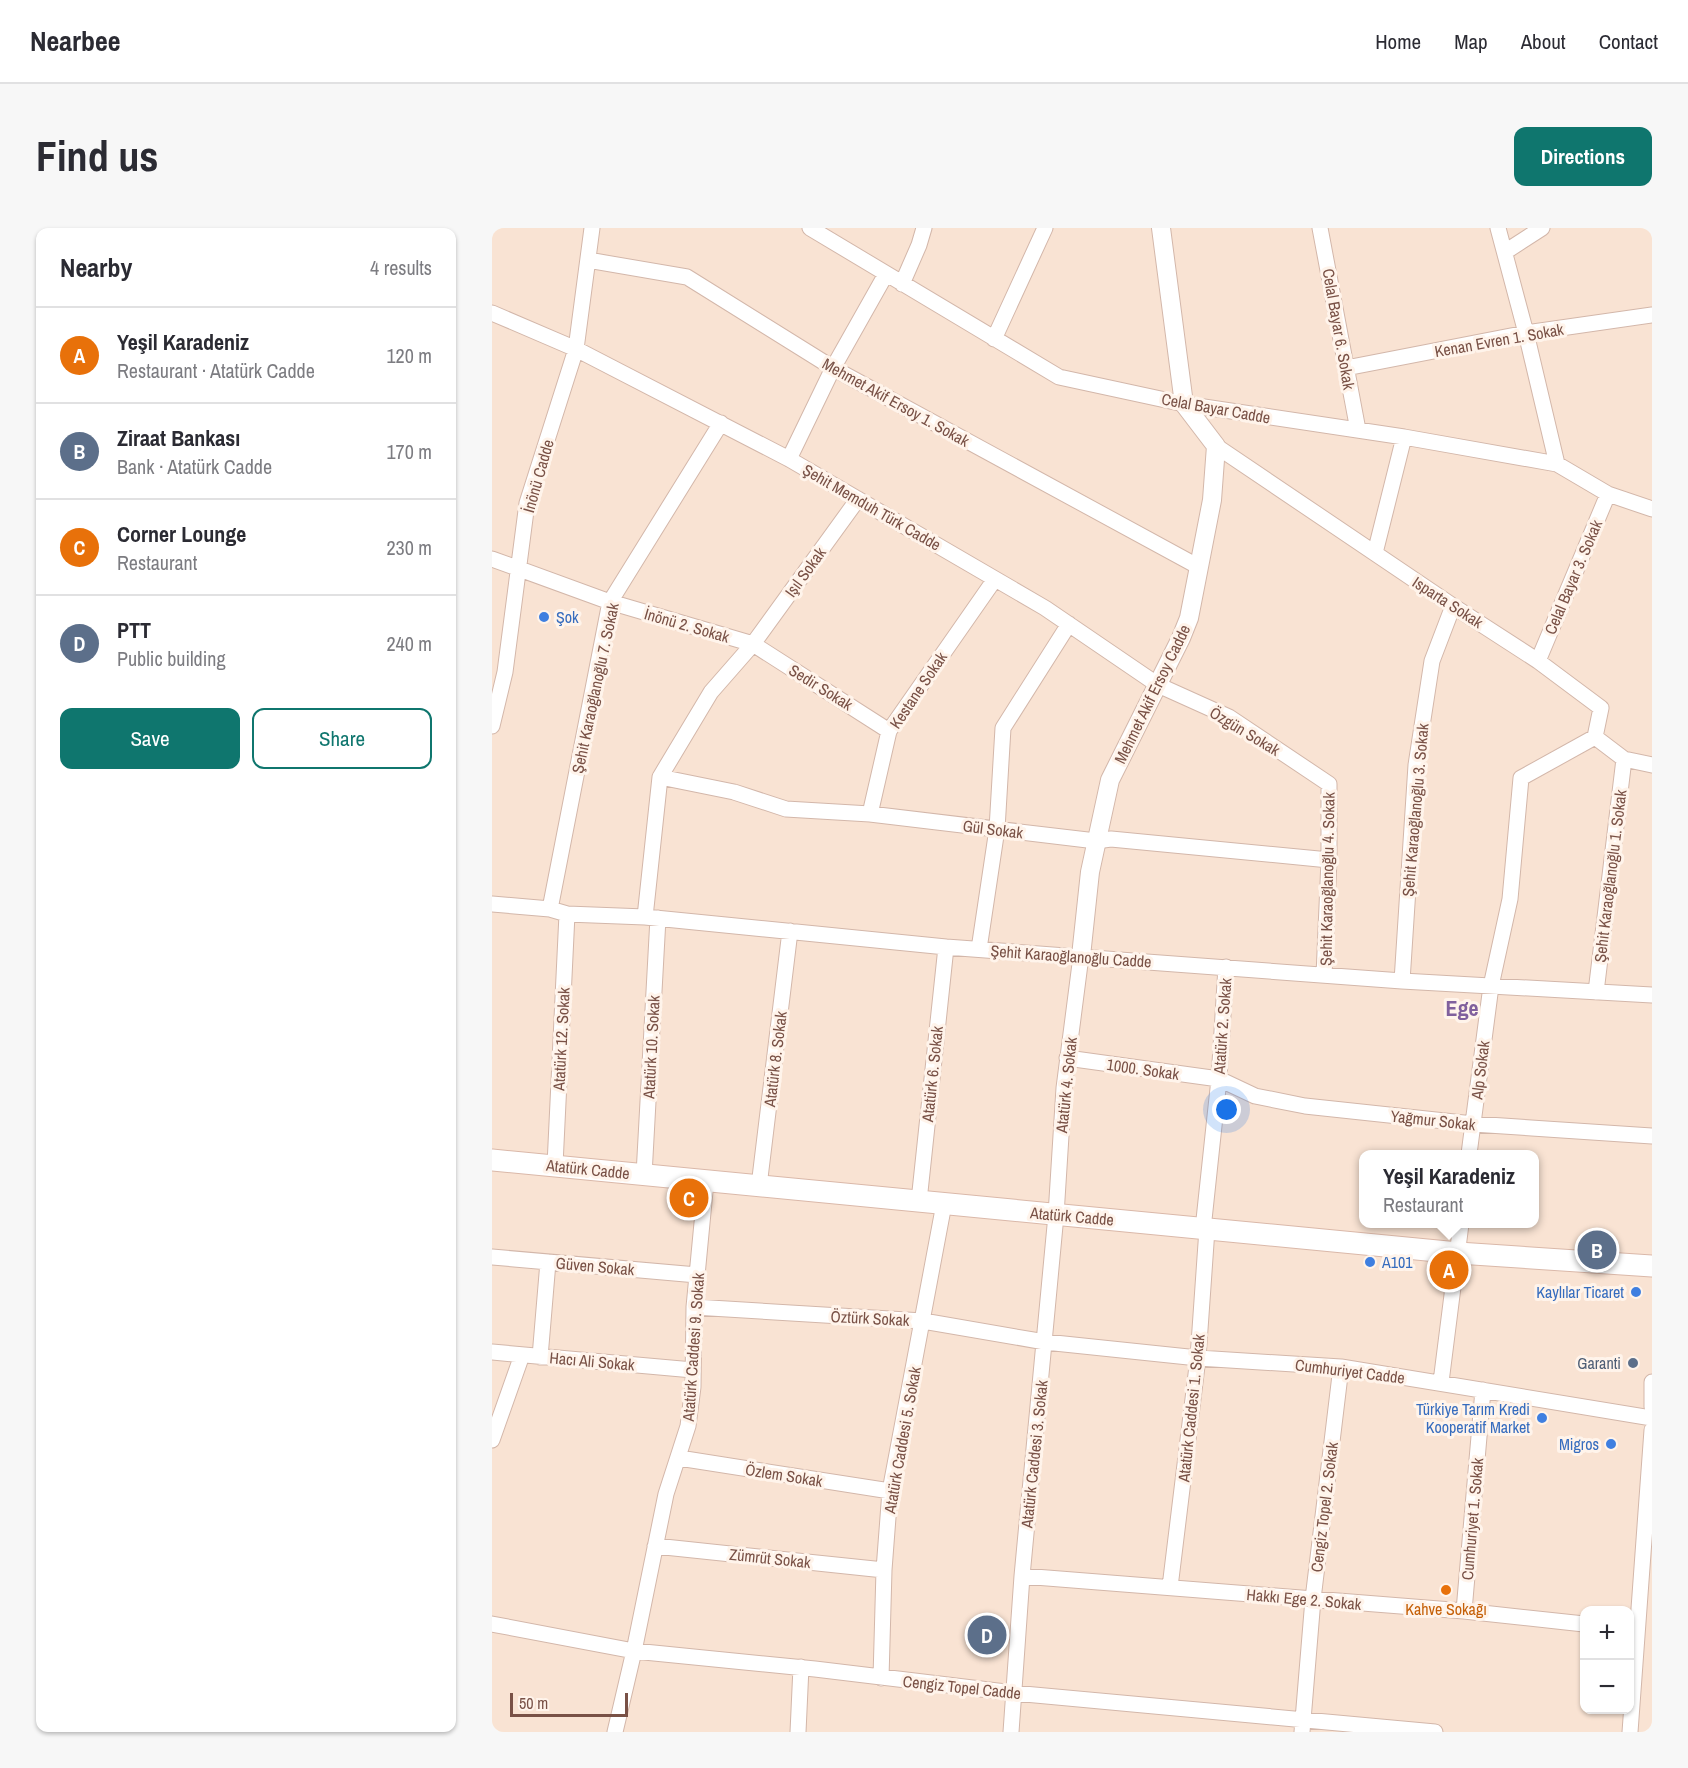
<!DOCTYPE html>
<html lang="en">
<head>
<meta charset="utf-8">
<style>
	body { margin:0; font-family:"Archivo Narrow",sans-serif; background:#f7f7f7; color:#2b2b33 }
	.controls { position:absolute; right:18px; bottom:18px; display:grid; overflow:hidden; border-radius:12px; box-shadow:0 2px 4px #0004 }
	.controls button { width:54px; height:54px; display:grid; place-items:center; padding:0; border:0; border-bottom:2px solid #e1e1e2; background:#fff; color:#2b2b33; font:30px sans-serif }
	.scale { position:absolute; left:18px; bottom:15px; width:118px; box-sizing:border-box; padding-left:6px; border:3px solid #795146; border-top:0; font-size:16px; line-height:21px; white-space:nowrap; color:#795146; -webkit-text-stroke:4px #fff4eb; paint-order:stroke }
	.you { position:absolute; left:735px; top:882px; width:21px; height:21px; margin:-15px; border:4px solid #fff; border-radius:50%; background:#1a73e8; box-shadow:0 0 0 9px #1a73e833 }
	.badge { display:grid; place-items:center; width:39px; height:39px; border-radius:50%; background:#0f766e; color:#fff; font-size:20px; font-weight:700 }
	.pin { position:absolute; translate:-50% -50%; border:3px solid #fff; box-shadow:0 2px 6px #0006 }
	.popup { position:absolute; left:867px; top:922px; width:180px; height:78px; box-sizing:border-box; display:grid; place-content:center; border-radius:12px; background:#fff; filter:drop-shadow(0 2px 4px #0005); font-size:20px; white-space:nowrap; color:#7c7c81 }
	.popup b { font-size:22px; color:#2b2b33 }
	.popup::after { content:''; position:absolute; left:50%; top:100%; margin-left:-12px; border:12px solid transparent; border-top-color:#fff }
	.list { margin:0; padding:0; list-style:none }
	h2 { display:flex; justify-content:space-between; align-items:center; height:78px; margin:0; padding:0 24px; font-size:26px }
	h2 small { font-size:20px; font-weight:400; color:#7c7c81 }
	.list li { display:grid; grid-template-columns:39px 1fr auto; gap:18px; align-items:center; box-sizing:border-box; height:96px; padding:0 24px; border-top:2px solid #e1e1e2 }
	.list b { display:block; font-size:22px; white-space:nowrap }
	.list p { margin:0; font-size:20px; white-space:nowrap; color:#7c7c81 }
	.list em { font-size:20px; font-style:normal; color:#7c7c81 }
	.actions { display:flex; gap:12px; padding:18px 24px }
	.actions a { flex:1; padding:14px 0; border:2px solid #0f766e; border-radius:12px; text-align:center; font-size:21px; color:#0f766e }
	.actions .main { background:#0f766e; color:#fff }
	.map { position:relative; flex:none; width:1160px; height:1504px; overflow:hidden; border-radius:12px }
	header { display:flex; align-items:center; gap:36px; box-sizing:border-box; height:84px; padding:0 30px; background:#fff; border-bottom:2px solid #e1e1e2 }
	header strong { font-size:28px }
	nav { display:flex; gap:33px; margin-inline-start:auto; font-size:21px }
	.intro { display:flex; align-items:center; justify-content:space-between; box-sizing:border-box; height:144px; padding:0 36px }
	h1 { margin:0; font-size:42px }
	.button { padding:15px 27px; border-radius:12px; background:#0f766e; color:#fff; font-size:21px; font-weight:700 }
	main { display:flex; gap:36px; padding:0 36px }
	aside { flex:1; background:#fff; border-radius:12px; box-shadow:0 2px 4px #0004 }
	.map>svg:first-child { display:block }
	.residential { fill:#f9e3d3; fill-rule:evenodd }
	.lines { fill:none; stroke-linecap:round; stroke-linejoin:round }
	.minor-casing { stroke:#d3b7aa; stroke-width:17 }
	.tertiary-casing { stroke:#d3b7aa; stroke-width:20 }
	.secondary-casing { stroke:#dab8a9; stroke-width:23 }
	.minor { stroke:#fff; stroke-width:15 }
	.tertiary { stroke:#fff; stroke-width:18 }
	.secondary { stroke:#fff; stroke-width:21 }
	.shop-dot { fill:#3f7fe0; stroke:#fff4eb; stroke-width:2 }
	.service-dot { fill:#5c6f8a; stroke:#fff4eb; stroke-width:2 }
	.food-dot { fill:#e8710a; stroke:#fff4eb; stroke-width:2 }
	.labels { text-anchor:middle; stroke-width:6; stroke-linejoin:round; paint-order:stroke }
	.street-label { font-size:16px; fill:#795146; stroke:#fff4eb }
	.shop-label { font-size:16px; fill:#366cbe; stroke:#fff4eb; text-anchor:end }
	.service-label { font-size:16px; fill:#4e5e75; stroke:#fff4eb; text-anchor:end }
	.food-label { font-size:16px; fill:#c56008; stroke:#fff4eb }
	.district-label { font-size:22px; font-weight:bold; fill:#80609d; stroke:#fff4eb }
</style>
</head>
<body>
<header>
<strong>Nearbee</strong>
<nav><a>Home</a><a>Map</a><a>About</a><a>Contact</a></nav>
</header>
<div class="intro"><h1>Find us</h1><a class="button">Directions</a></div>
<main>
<aside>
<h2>Nearby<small>4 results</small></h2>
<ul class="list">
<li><span class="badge" style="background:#e8710a">A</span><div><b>Yeşil Karadeniz</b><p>Restaurant · Atatürk Cadde</p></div><em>120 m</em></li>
<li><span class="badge" style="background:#5c6f8a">B</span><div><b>Ziraat Bankası</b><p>Bank · Atatürk Cadde</p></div><em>170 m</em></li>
<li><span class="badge" style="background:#e8710a">C</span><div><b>Corner Lounge</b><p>Restaurant</p></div><em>230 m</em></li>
<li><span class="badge" style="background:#5c6f8a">D</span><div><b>PTT</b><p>Public building</p></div><em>240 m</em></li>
</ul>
<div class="actions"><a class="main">Save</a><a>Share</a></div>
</aside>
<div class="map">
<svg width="1160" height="1504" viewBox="0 0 1160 1504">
	<rect width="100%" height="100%" fill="#fef0e2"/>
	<path class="residential" d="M 0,0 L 1160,0 L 1160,1504 L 0,1504 ZM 872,926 L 1042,926 L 1042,996 L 872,996 ZM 1092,1382 L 1138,1382 L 1138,1482 L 1092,1482 Z"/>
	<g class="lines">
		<g class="minor-casing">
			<path id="minor" d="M 318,0 L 567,149 L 692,176 L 912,209 L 1065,236 L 1116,266 L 1160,281
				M 828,0 L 866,202
				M 1006,0 L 1034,105 L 1065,236
				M 1013,24 L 1050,0
				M 96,32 L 195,49 L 341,140 L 707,339
				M 410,56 L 427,17 L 432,0
				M 0,85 L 84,121 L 297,231 L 553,380 L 666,457 L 737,489 L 837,556 L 837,632 L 832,747
				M 502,111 L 553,0
				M 854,140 L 1034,105 L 1160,87
				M 724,218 L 961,378 L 1046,433 L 1109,480 L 1103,509 L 1132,531 L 1160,537
				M 297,231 L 341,140 L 394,46
				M 883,325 L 912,209
				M 0,331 L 118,374 L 261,416 L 397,503
				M 1046,433 L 1116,266
				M 0,498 L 13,444 L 35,275 L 84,121 L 100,0
				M 168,549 L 242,564 L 294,581 L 378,586 L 604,613 L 619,611 L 837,632
				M 378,586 L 397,503 L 503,351
				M 0,676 L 58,681 L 75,686 L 153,689 L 454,719 L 910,753 L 1160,767
				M 58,681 L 118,374 L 229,195
				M 153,689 L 168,549 L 219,464 L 261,416 L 366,271
				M 487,721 L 505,601 L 511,500 L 577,396
				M 910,753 L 924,537 L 940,433 L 961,378
				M 1104,764 L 1132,531
				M 575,830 L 727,851 L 763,868 L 813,878 L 981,896 L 1160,908
				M 977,926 L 999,758 L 1018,671 L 1029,550 L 1103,509
				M 63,937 L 75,686
				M 152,947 L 166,690
				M 267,958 L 298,703
				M 427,973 L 454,719
				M 711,1001 L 727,851 L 734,739
				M 0,1029 L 205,1047
				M 202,1079 L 431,1093 L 553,1114 L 706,1130 L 849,1139 L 1160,1190
				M 0,1124 L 201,1142
				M 48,1129 L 56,1034
				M 949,1154 L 969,996
				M 1160,1154 L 1160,1179
				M 0,1212 L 30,1127
				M 187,1230 L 398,1263
				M 163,1318 L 392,1342
				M 530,1348 L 972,1383 L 1092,1396
				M 678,1359 L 706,1130 L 715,1001
				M 972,1383 L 991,1162
				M 0,1396 L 142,1423 L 323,1441 L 522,1465 L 943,1504
				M 389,1450 L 392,1342 L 398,1263 L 452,976
				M 123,1504 L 142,1423 L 174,1266 L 196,1198 L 201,1159 L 202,1079 L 214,953
				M 306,1504 L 309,1439
				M 519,1504 L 530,1348 L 564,987 L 572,860 L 589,728
				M 810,1504 L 821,1371 L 849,1139
				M 1138,1504 L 1160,1202"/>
		</g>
		<g class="tertiary-casing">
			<path id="tertiary" d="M 589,728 L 598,644 L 618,552 L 689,410 L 697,390 L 720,272 L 724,218 L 692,176 L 669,0"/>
		</g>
		<g class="secondary-casing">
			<path id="secondary" d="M 0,932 L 966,1025 L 1160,1038"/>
		</g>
		<use href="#minor" class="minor"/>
		<use href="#tertiary" class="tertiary"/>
		<use href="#secondary" class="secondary"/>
	</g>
	<g class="shop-dot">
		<circle cx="52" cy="389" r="6"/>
		<circle cx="878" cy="1034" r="6"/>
		<circle cx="1144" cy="1064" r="6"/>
		<circle cx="1050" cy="1190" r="6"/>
		<circle cx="1119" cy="1216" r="6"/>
	</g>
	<circle class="service-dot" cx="1141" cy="1135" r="6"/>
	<circle class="food-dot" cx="954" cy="1362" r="6"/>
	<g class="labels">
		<g class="street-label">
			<text transform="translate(847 101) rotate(80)" y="6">Celal Bayar 6. Sokak</text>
			<text transform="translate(1007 112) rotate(-10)" y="6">Kenan Evren 1. Sokak</text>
			<text transform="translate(404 174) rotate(29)" y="6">Mehmet Akif Ersoy 1. Sokak</text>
			<text transform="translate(724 180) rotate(10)" y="6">Celal Bayar Cadde</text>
			<text transform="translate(46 248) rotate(-74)" y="6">İnönü Cadde</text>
			<text transform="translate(380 279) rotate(30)" y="6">Şehit Memduh Türk Cadde</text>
			<text transform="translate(313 344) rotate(-54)" y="6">Işıl Sokak</text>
			<text transform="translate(1081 349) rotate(-67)" y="6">Celal Bayar 3. Sokak</text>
			<text transform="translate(956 374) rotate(33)" y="6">Isparta Sokak</text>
			<text transform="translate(195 397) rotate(16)" y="6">İnönü 2. Sokak</text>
			<text transform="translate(329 459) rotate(32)" y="6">Sedir Sokak</text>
			<text transform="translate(103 460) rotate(-78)" y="6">Şehit Karaoğlanoğlu 7. Sokak</text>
			<text transform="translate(426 462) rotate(-56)" y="6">Kestane Sokak</text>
			<text transform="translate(660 466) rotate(-64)" y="6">Mehmet Akif Ersoy Cadde</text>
			<text transform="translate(753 503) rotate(31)" y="6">Özgün Sokak</text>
			<text transform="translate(923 582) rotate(-85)" y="6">Şehit Karaoğlanoğlu 3. Sokak</text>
			<text transform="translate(501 601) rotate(7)" y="6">Gül Sokak</text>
			<text transform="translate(1118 648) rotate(-83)" y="6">Şehit Karaoğlanoğlu 1. Sokak</text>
			<text transform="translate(835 651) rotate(-89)" y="6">Şehit Karaoğlanoğlu 4. Sokak</text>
			<text transform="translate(579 728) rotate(4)" y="6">Şehit Karaoğlanoğlu Cadde</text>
			<text transform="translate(730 798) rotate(-86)" y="6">Atatürk 2. Sokak</text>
			<text transform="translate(69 811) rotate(-87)" y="6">Atatürk 12. Sokak</text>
			<text transform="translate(159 819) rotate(-87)" y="6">Atatürk 10. Sokak</text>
			<text transform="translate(283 831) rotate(-83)" y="6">Atatürk 8. Sokak</text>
			<text transform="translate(651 841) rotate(8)" y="6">1000. Sokak</text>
			<text transform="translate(988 842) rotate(-83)" y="6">Alp Sokak</text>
			<text transform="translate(440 846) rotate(-84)" y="6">Atatürk 6. Sokak</text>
			<text transform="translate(574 857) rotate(-84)" y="6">Atatürk 4. Sokak</text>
			<text transform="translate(941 892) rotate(6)" y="6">Yağmur Sokak</text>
			<text transform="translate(96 941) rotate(6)" y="6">Atatürk Cadde</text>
			<text transform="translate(580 988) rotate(5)" y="6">Atatürk Cadde</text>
			<text transform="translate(103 1038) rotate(5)" y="6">Güven Sokak</text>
			<text transform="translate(378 1090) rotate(3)" y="6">Öztürk Sokak</text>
			<text transform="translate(201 1119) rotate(-86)" y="6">Atatürk Caddesi 9. Sokak</text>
			<text transform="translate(100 1133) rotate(5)" y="6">Hacı Ali Sokak</text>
			<text transform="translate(858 1143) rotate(7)" y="6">Cumhuriyet Cadde</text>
			<text transform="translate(699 1180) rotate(-84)" y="6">Atatürk Caddesi 1. Sokak</text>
			<text transform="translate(410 1212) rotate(-80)" y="6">Atatürk Caddesi 5. Sokak</text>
			<text transform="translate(542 1226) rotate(-84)" y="6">Atatürk Caddesi 3. Sokak</text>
			<text transform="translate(292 1247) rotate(9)" y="6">Özlem Sokak</text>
			<text transform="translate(832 1279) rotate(-83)" y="6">Cengiz Topel 2. Sokak</text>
			<text transform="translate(980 1291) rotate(-85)" y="6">Cumhuriyet 1. Sokak</text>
			<text transform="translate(278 1330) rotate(6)" y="6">Zümrüt Sokak</text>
			<text transform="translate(812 1371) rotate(5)" y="6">Hakkı Ege 2. Sokak</text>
			<text transform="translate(470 1459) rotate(6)" y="6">Cengiz Topel Cadde</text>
		</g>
		<g class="shop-label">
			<text x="64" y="395" text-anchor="start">Şok</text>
			<text x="890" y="1040" text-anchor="start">A101</text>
			<text x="1132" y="1070">Kaylılar Ticaret</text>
			<text x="1038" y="1187">Türkiye Tarım Kredi<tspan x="1038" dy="18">Kooperatif Market</tspan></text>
			<text x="1107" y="1222">Migros</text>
		</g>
		<g class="service-label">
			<text x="1129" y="1141">Garanti</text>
		</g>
		<g class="food-label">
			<text x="954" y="1387">Kahve Sokağı</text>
		</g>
		<g class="district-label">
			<text x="970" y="788">Ege</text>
		</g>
	</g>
</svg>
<div class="controls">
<button>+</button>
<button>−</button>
</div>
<div class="scale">50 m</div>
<div class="you"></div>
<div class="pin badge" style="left:957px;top:1042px;background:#e8710a">A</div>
<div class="popup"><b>Yeşil Karadeniz</b>Restaurant</div>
<div class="pin badge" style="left:1105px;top:1022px;background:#5c6f8a">B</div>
<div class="pin badge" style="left:197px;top:970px;background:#e8710a">C</div>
<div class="pin badge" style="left:495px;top:1407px;background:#5c6f8a">D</div>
</div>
</main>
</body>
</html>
